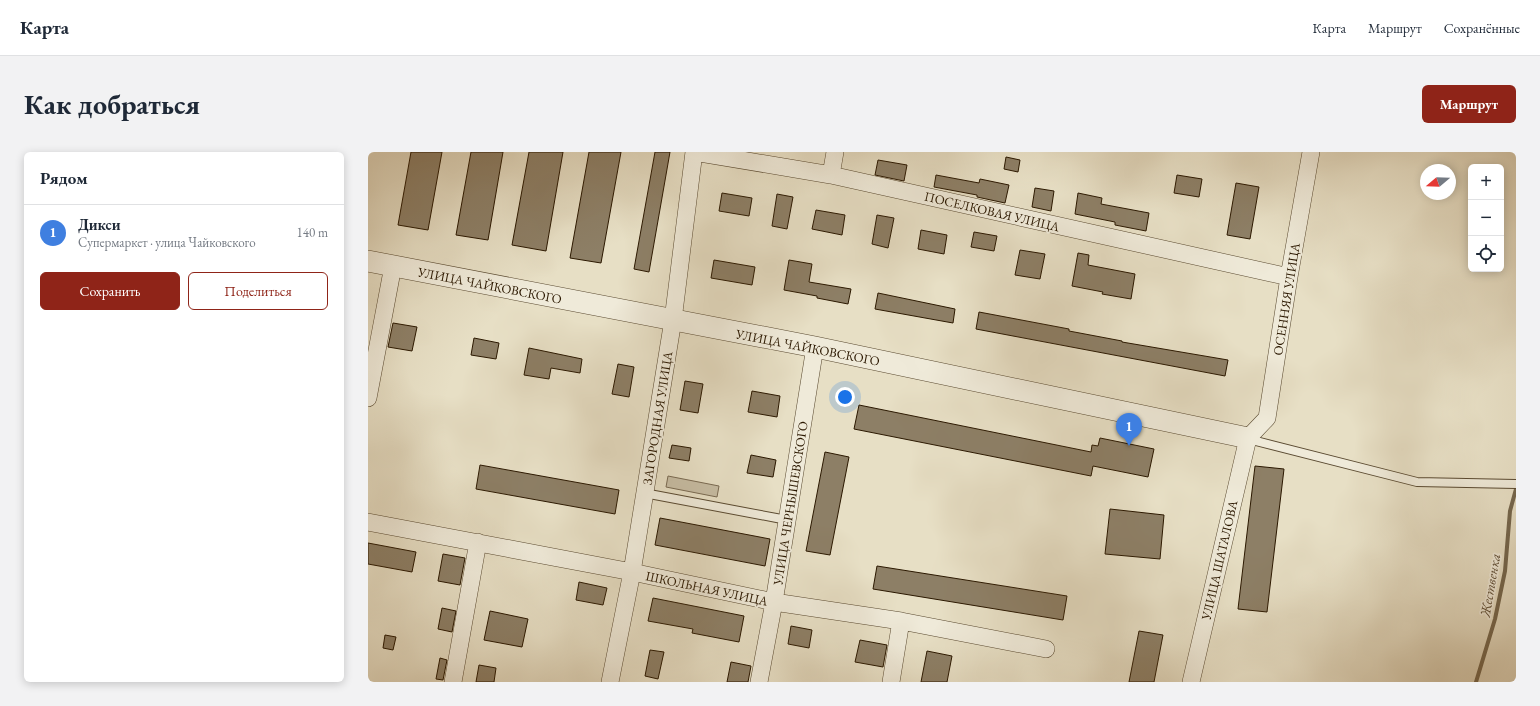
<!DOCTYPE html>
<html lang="ru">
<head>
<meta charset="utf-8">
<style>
	body { margin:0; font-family:"EB Garamond",serif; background:#f2f2f3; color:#1f2937 }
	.controls { position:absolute; right:12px; top:12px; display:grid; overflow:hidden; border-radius:6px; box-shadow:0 2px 10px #0003 }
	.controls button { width:36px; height:36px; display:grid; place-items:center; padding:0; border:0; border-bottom:1px solid #e0e1e3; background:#fff; color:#1f2937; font:20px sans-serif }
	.compass { position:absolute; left:1052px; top:12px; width:36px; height:36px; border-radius:50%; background:#fff; box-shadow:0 2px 10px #0003; rotate:251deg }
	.you { position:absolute; left:477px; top:245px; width:14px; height:14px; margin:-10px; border:3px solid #fff; border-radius:50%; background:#1a73e8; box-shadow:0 0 0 6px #1a73e833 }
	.badge { display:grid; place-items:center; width:26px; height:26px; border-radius:50%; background:#8f2418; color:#fff; font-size:13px; font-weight:700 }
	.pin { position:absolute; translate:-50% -33px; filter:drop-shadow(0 1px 2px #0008) }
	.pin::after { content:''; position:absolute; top:21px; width:14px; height:12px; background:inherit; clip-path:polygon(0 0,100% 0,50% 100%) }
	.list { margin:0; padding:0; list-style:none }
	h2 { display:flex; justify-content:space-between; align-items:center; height:52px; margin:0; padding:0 16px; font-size:17px }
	h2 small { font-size:13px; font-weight:400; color:#747a83 }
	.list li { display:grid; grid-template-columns:26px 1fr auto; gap:12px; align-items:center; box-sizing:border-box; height:56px; padding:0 16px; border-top:1px solid #e0e1e3 }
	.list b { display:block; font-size:15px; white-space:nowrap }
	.list p { margin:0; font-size:13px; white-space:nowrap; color:#747a83 }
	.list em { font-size:13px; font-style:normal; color:#747a83 }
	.actions { display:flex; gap:8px; padding:12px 16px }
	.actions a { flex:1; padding:9px 0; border:1px solid #8f2418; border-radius:6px; text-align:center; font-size:14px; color:#8f2418 }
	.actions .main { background:#8f2418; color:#fff }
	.icon { flex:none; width:22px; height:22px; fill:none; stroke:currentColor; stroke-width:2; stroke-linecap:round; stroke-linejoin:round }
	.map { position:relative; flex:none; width:1148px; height:530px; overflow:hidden; border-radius:6px }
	header { display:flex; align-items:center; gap:24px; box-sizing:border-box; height:56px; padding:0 20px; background:#fff; border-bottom:1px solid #e0e1e3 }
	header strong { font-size:19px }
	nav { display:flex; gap:22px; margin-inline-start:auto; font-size:14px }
	.intro { display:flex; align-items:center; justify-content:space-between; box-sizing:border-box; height:96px; padding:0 24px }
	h1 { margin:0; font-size:28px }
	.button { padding:10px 18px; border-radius:6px; background:#8f2418; color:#fff; font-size:14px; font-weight:700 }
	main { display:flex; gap:24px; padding:0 24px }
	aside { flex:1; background:#fff; border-radius:6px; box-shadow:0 2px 10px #0003 }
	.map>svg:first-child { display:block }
	.green { fill:#c7bda4; stroke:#796a52 }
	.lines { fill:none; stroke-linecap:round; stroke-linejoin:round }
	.stream { stroke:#75674e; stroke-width:4 }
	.building { fill:#8d7f66; stroke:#2b1800 }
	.service-casing { stroke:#5a4a31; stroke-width:10 }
	.minor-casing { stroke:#5a4a31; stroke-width:18 }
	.tertiary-casing { stroke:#5a4a31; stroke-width:22 }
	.service { stroke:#efead9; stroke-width:8 }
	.minor { stroke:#efead9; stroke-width:17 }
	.tertiary { stroke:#efead9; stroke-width:21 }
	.labels { text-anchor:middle; stroke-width:3.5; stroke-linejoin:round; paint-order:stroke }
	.street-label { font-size:13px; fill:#2b1800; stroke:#efead9 }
	.water-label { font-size:14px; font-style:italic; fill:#5d4c34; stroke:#efead9 }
</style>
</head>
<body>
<header>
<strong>Карта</strong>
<nav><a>Карта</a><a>Маршрут</a><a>Сохранённые</a></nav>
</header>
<div class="intro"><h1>Как добраться</h1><a class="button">Маршрут</a></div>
<main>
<aside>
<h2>Рядом<small></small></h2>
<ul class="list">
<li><span class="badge" style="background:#3f7fe0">1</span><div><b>Дикси</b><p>Супермаркет · улица Чайковского</p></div><em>140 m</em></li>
</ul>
<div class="actions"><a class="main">Сохранить</a><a>Поделиться</a></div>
</aside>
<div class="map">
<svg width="1148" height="530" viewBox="0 0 1148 530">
	<rect width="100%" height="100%" fill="#e7dfc5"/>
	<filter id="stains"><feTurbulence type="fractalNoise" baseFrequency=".005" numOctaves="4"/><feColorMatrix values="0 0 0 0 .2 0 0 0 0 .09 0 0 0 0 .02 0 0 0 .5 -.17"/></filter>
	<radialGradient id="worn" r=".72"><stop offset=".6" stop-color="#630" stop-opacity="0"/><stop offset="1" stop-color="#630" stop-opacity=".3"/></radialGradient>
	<path class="green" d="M 300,324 L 351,334 L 349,345 L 298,335 Z"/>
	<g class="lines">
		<path class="stream" d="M 1108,530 L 1127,467 L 1137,419 L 1142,359 L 1148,337"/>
	</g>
	<path class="building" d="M 43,0 L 74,0 L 60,78 L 30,73 Z
		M 103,0 L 135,0 L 120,88 L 88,83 Z
		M 161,0 L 195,0 L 178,99 L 144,93 Z
		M 221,0 L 253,0 L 233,111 L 202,106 Z
		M 287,0 L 302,0 L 281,120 L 266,117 Z
		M 638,5 L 652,8 L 650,20 L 636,17 Z
		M 510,8 L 539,13 L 536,29 L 507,23 Z
		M 568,23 L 611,31 L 612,27 L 641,33 L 637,51 L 609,45 L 609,43 L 566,35 Z
		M 809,23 L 834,27 L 831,45 L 806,41 Z
		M 868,31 L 891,35 L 882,87 L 859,83 Z
		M 667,36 L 686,39 L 683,59 L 664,55 Z
		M 354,41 L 384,46 L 381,64 L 351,59 Z
		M 710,41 L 734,46 L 733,52 L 781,61 L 778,79 L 747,73 L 747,70 L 707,62 Z
		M 409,42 L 425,45 L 419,77 L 404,74 Z
		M 448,58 L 477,63 L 474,83 L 444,77 Z
		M 509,63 L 526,66 L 520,96 L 504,92 Z
		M 553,78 L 579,83 L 576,102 L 550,97 Z
		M 606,80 L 629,84 L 626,99 L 603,95 Z
		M 652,98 L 677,102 L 672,127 L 647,123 Z
		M 710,101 L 721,103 L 720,113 L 767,122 L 763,147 L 734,142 L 735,140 L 704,134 Z
		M 346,108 L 387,115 L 384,133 L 343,126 Z
		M 421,108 L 444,112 L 441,130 L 483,137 L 480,152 L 449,146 L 449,144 L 416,138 Z
		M 510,141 L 587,157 L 585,171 L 507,157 Z
		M 611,160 L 701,177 L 701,179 L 754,189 L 754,190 L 860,208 L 857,224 L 608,177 Z
		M 25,171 L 49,175 L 44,199 L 20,195 Z
		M 106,186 L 131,191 L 128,207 L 103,203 Z
		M 161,196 L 214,207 L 212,221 L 183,216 L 181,227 L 156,223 Z
		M 250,212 L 266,215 L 261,245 L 244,242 Z
		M 317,229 L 335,232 L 330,261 L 312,258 Z
		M 384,239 L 412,244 L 409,265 L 380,260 Z
		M 491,253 L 723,300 L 724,293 L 730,294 L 732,286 L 786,297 L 780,325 L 725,314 L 723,324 L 486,277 Z
		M 304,293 L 323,296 L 321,309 L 301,306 Z
		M 457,300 L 481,305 L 462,403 L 438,399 Z
		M 383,303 L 408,308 L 405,325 L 379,321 Z
		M 112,313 L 251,338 L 247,362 L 108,337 Z
		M 887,314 L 916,317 L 899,460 L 870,457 Z
		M 742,357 L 796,363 L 792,407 L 737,402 Z
		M 292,366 L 402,387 L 397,414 L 287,393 Z
		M 0,391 L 48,400 L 44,420 L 0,412 Z
		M 75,402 L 97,406 L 92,433 L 70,429 Z
		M 509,414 L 699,444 L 695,468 L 505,437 Z
		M 211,430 L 239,436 L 235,453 L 208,448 Z
		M 285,446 L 376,464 L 371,490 L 324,481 L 325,477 L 280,469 Z
		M 74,456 L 88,459 L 84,480 L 70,477 Z
		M 122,459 L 160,467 L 154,495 L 116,488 Z
		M 423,474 L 444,478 L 441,496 L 420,492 Z
		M 771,479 L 795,483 L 786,530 L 761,530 Z
		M 17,483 L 28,485 L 25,498 L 15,496 Z
		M 492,488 L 519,493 L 515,515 L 487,510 Z
		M 282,498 L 296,500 L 290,527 L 277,524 Z
		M 559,499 L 584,504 L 579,530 L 553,530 Z
		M 72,506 L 79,508 L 75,528 L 68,527 Z
		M 363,510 L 383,514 L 380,530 L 359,530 Z
		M 111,513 L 128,516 L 126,530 L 108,530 Z"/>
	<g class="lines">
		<g class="service-casing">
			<path id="service" d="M 880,287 L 1049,330 L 1148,332
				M 276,341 L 419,368"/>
		</g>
		<g class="minor-casing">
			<path id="minor" d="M 463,23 L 467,0
				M 0,246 L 25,114
				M 0,370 L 264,420 L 406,450 L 533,469 L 678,497
				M 85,530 L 110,390
				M 242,530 L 264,420 L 305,168 L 326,0 L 463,23 L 921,125
				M 391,530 L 406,450 L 447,195
				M 523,530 L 533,469
				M 823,530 L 880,286 L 899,266 L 921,125 L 943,0"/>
		</g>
		<g class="tertiary-casing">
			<path id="tertiary" d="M 0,109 L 447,195 L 880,286"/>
		</g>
		<use href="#service" class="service"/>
		<use href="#minor" class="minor"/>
		<use href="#tertiary" class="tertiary"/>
	</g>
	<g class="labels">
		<g class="street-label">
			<text transform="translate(624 59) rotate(13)" y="5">ПОСЕЛКОВАЯ УЛИЦА</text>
			<text transform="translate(122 133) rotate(11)" y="5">УЛИЦА ЧАЙКОВСКОГО</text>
			<text transform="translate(918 147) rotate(-81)" y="5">ОСЕННЯЯ УЛИЦА</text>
			<text transform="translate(440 195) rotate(11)" y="5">УЛИЦА ЧАЙКОВСКОГО</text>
			<text transform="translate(289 266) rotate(-81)" y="5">ЗАГОРОДНАЯ УЛИЦА</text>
			<text transform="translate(422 351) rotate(-81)" y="5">УЛИЦА ЧЕРНЫШЕВСКОГО</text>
			<text transform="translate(851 408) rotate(-77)" y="5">УЛИЦА ШАТАЛОВА</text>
			<text transform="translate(339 436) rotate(12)" y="5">ШКОЛЬНАЯ УЛИЦА</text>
		</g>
		<g class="water-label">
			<text transform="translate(1122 433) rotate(-80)" y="5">Жественка</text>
		</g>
	</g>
	<rect width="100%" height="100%" filter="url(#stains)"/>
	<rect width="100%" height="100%" fill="url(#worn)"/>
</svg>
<div class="controls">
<button>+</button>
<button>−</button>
<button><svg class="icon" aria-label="locate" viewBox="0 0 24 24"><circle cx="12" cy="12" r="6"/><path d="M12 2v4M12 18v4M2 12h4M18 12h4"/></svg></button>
</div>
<svg class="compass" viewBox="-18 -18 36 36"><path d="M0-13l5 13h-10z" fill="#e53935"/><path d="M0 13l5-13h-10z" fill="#747a83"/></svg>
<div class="you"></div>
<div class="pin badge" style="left:761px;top:294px;background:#3f7fe0">1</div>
</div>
</main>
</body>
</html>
